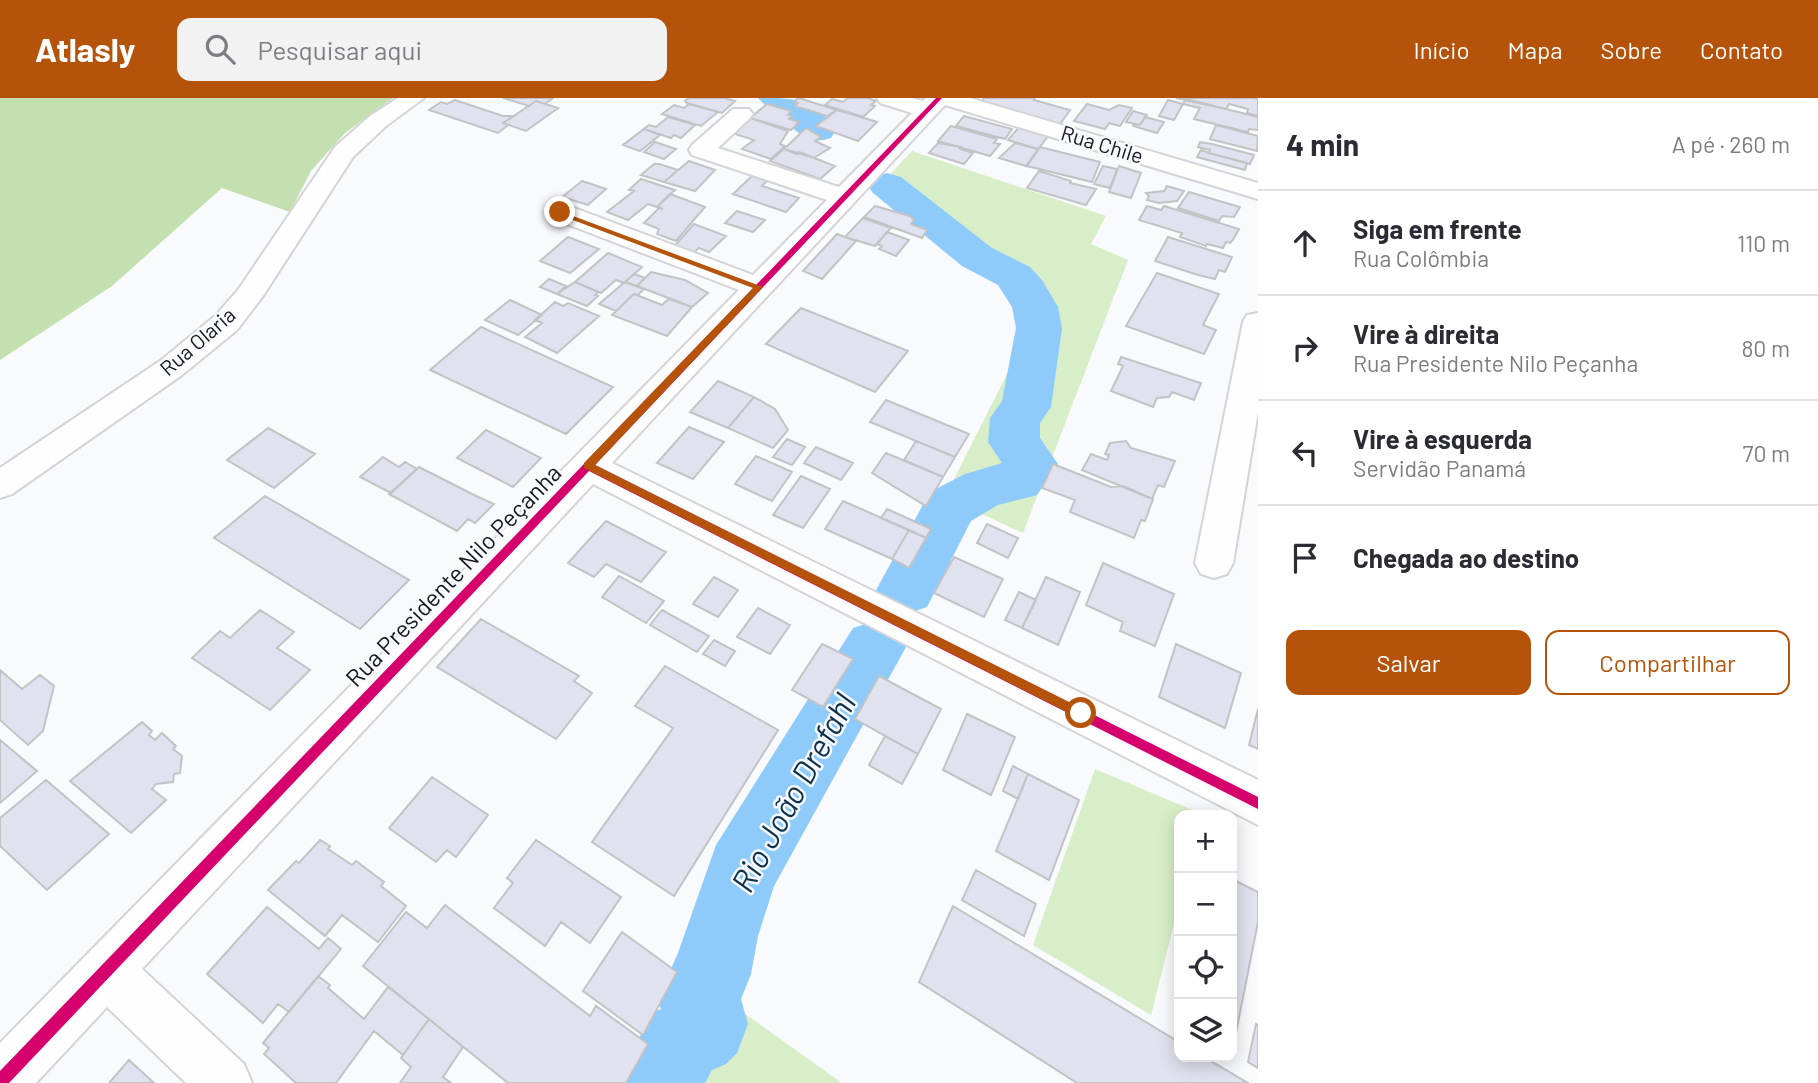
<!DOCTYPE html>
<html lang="pt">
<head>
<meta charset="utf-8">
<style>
	body { margin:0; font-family:Barlow,sans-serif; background:#f2f2f3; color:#2b2b33 }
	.controls { position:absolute; right:21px; bottom:21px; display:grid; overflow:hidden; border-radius:14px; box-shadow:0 4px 18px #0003 }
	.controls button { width:63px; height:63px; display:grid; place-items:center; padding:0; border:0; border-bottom:2px solid #e1e1e2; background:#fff; color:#2b2b33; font:35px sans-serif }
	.stop { position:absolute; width:21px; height:21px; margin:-16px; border:5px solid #b45309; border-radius:50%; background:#fff }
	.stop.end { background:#b45309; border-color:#fff; box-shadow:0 2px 7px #0008 }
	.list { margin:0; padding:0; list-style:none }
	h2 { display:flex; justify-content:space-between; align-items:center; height:91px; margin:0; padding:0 28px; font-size:30px }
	h2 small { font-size:23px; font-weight:400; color:#7c7c81 }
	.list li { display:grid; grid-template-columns:46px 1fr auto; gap:21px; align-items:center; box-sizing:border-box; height:105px; padding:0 28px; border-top:2px solid #e1e1e2 }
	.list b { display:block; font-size:26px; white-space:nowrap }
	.list p { margin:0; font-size:23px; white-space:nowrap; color:#7c7c81 }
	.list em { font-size:23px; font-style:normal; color:#7c7c81 }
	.actions { display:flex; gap:14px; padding:21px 28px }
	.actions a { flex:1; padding:16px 0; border:2px solid #b45309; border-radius:14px; text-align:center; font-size:24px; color:#b45309 }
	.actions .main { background:#b45309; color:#fff }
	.icon { flex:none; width:38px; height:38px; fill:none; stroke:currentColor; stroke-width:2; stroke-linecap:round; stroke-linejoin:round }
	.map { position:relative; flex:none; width:1258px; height:985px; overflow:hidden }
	header { display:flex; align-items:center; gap:42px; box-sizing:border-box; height:98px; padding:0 35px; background:#b45309; color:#fff }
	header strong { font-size:33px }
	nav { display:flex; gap:38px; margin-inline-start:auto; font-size:24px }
	.search { width:490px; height:63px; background:#f2f2f3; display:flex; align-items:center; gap:18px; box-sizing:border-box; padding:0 24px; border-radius:14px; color:#7c7c81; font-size:26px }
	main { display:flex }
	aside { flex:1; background:#fff }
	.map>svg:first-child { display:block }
	.green { fill:#d8eec8 }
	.forest { fill:#c5e0b0 }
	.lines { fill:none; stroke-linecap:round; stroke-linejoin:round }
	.river { fill:#8ecbfa; fill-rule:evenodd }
	.building { fill:#e0e3ef; stroke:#c2c3c5; stroke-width:2 }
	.minor-casing { stroke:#d3d4d7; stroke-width:4 }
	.minor { fill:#fefeff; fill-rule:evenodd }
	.cycleway-casing { stroke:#f8f9fe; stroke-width:5 }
	.cycleway { fill:#d6006c; fill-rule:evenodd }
	.route { fill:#b45309 }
	.labels { text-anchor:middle; stroke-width:5; stroke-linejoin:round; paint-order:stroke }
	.far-street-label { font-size:21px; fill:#151619; stroke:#f8f9fe }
	.street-label { font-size:24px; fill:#151619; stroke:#f8f9fe }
	.near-water-label { font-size:32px; font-style:italic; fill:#0c324c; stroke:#f8f9fe }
</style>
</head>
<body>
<header>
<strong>Atlasly</strong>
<div class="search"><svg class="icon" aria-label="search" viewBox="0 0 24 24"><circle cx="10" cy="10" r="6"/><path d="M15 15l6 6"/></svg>Pesquisar aqui</div>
<nav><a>Início</a><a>Mapa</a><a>Sobre</a><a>Contato</a></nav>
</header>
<main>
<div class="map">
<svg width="1258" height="985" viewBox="0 0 1258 985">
	<rect width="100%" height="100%" fill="#f9fafd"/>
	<path class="green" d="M 912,53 L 1106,118 L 1091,146 L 1128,162 L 1023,435 L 945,399 L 1027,236 C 1029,222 1026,211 1016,201 L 877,90 Z
		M 1095,671 L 1202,716 L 1179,717 L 1179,805 L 1151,917 L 1033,847 Z
		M 700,849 L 724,865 L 713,893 L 842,985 L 628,985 Z"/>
	<path class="forest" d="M 0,0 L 393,0 L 345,35 L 311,73 L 290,114 L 222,90 L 112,188 L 0,262 Z"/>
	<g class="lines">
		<path class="river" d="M 758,0 C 796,0 813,0 836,32 L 831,40 C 823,42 816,44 808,41 C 801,38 763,6 758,0 Z
			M 887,75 L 901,79 L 992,150 L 1030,169 L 1042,182 L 1058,209 L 1062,230 L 1051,309 L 1040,325 L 1040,340 L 1058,366 L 1037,397 L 998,407 L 971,423 L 927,509 L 906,516 L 885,509 L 876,492 L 930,394 L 965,376 L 1002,365 L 988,344 L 990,320 L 1002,303 L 1016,230 L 1012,209 L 998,187 L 962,168 L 873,95 L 867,87 L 873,79 Z
			M 875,523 L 897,530 L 906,549 L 774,788 L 758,838 L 751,876 L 741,901 L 748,926 L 737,955 L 726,966 L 712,972 L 705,985 L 618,985 L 630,955 L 654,914 L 661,911 L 657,902 L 678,855 L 716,747 L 853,530 Z"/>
	</g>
	<path class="building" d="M 503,0 L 553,0 L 545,6 L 536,3 L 529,8 Z
		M 689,0 L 725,0 L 735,3 L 722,15 L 687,5 L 685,3 Z
		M 798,0 L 802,1 L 837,12 L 827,18 L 795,8 L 798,5 L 794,4 Z
		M 848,0 L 868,0 L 876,3 L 871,7 L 875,8 L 863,19 L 825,7 L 832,1 L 843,4 Z
		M 984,0 L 1035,0 L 1034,2 L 1070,12 L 1060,26 L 982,3 Z
		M 1176,0 L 1253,0 L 1258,1 L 1258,18 L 1247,15 L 1248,11 L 1229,6 L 1226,11 Z
		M 1186,1 L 1258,19 L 1258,32 L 1249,31 L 1248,34 L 1194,21 L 1200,10 L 1183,6 Z
		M 455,2 L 503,18 L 514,18 L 503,25 L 508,27 L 498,35 L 429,12 L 441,4 L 447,6 Z
		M 1168,2 L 1183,6 L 1174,22 L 1159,18 Z
		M 536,3 L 558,10 L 526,33 L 503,25 Z
		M 689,6 L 718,14 L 701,28 L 662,16 L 674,7 L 684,10 Z
		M 767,6 L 791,13 L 788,17 L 792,18 L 789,21 L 799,24 L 791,32 L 750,20 Z
		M 1087,6 L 1109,12 L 1119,7 L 1132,10 L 1120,28 L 1109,25 L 1105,31 L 1074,23 Z
		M 837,12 L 864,20 L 877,24 L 858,43 L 816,28 Z
		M 1133,13 L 1147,17 L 1140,27 L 1126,24 Z
		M 964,18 L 1012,31 L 1005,41 L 956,28 Z
		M 668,19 L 695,27 L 681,40 L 674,37 L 671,40 L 644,31 L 649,27 L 656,29 Z
		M 1145,19 L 1164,24 L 1157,35 L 1133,28 L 1134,26 L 1140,27 Z
		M 750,20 L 788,33 L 780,46 L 785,48 L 771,61 L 742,51 L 754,42 L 732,35 Z
		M 1216,27 L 1258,38 L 1257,53 L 1210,41 Z
		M 951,28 L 997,41 L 994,45 L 1000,46 L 990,58 L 938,43 Z
		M 1020,28 L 1049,37 L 1038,51 L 1008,42 Z
		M 806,30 L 821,39 L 815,43 L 830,50 L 814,60 L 784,51 Z
		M 644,31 L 660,37 L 640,53 L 623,47 Z
		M 655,44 L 676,51 L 664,61 L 644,54 Z
		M 1200,44 L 1212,46 L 1254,57 L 1250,66 L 1209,55 L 1210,52 L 1198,49 Z
		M 938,45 L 961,49 L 960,51 L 973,55 L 964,66 L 929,55 Z
		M 1015,45 L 1038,51 L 1026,68 L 999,60 Z
		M 1040,49 L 1100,64 L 1092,84 L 1027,68 Z
		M 784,51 L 797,56 L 799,54 L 835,68 L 820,81 L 770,63 Z
		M 1201,52 L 1209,55 L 1247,65 L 1245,72 L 1197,59 Z
		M 689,63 L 715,72 L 695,93 L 664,84 Z
		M 654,66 L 659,66 L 678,72 L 664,84 L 641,77 Z
		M 1103,68 L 1117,71 L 1110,90 L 1094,86 Z
		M 1119,68 L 1141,75 L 1131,100 L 1109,94 Z
		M 1039,73 L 1071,83 L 1070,85 L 1096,91 L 1086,107 L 1027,90 Z
		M 752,78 L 767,83 L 762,88 L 799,100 L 786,114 L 733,96 Z
		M 641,81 L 675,92 L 657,109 L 648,106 L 628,122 L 607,114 L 634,93 L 629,92 Z
		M 582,83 L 606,91 L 588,107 L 562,99 Z
		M 1167,88 L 1184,93 L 1177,103 L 1159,105 L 1147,102 L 1149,98 L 1146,95 L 1164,93 Z
		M 1189,94 L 1240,109 L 1234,119 L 1222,118 L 1219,123 L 1178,110 Z
		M 670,96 L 705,109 L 676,143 L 657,136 L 659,131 L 644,125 L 659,110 L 663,111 L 658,108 Z
		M 875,108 L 910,118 L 914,122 L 911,126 L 927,132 L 922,140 L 864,119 Z
		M 1147,108 L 1161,112 L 1164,108 L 1239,131 L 1233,142 L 1230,145 L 1226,144 L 1223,150 L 1207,146 L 1206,148 L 1180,139 L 1182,135 L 1139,122 Z
		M 737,113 L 765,122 L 753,134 L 725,125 Z
		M 863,120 L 891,130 L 875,148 L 845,139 Z
		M 694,126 L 726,138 L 709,154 L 699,150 L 690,158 L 672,151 Z
		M 887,134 L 909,142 L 896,158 L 879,151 L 882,148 L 877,146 Z
		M 837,136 L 856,143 L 822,181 L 803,173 Z
		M 568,139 L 599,151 L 570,175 L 540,163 Z
		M 1168,139 L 1232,159 L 1225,174 L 1219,172 L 1215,181 L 1198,177 L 1155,163 Z
		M 608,155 L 642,169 L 624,185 L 616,182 L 601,195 L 575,184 Z
		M 651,174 L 685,182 L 708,195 L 692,209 L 637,188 Z
		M 1157,175 L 1219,196 L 1203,227 L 1216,232 L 1204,256 L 1126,228 Z
		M 634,176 L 645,180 L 637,188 L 625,184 Z
		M 549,181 L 566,188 L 557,196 L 540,189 Z
		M 575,184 L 598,194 L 595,197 L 598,198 L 587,208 L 557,196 Z
		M 625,184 L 644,191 L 638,197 L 634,196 L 616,213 L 599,206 Z
		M 634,196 L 662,207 L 669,201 L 692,209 L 667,238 L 612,217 Z
		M 510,202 L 542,217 L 518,237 L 485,222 Z
		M 555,204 L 563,208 L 568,205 L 599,218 L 557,255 L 525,239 L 542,225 L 535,222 Z
		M 801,210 L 908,253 L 875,294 L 766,246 Z
		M 481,229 L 613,289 L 566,336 L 430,272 Z
		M 1121,259 L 1201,285 L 1194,302 L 1172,294 L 1169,299 L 1157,300 L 1153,309 L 1111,293 L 1123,268 L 1118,266 Z
		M 718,283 L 754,299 L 728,330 L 690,314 Z
		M 754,299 L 775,311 L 788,332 L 773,350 L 728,330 Z
		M 886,302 L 969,336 L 955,359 L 870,324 Z
		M 689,329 L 724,344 L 693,381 L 657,365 Z
		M 268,330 L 315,356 L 274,390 L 227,362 Z
		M 486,332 L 541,360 L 513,389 L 457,360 Z
		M 787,341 L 805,349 L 792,367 L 773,359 Z
		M 916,343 L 955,359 L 943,379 L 904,362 Z
		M 1126,343 L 1131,350 L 1175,363 L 1164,389 L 1158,387 L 1152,401 L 1082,372 L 1091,356 L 1107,362 L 1109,357 L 1105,356 L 1110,345 Z
		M 816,349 L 853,365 L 841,382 L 804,365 Z
		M 886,355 L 943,379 L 926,408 L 872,375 Z
		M 756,358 L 792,374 L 772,403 L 735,386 Z
		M 383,359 L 399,369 L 405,364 L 417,371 L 391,395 L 360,379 Z
		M 1053,366 L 1111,389 L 1123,388 L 1153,401 L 1145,423 L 1141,422 L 1134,440 L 1070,414 L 1075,402 L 1042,390 Z
		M 419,369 L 474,397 L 494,406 L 475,425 L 468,421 L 457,433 L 389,396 Z
		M 801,378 L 830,391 L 803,430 L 773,417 Z
		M 265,398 L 409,482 L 360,531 L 214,440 Z
		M 843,403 L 909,432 L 892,461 L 825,431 Z
		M 887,411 L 931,431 L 926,440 L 881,420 Z
		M 606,423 L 666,454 L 641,484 L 606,466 L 594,479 L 568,465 Z
		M 987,426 L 1018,440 L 1008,460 L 977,445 Z
		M 909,432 L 926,440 L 909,470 L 892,461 Z
		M 954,459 L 1003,481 L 984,519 L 934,495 Z
		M 1103,465 L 1174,496 L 1155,548 L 1120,533 L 1123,524 L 1086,507 Z
		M 619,478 L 664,503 L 646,525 L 602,499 Z
		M 714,479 L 738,492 L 718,519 L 693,506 Z
		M 1046,479 L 1080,494 L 1058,547 L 1022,530 Z
		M 1019,494 L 1036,502 L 1022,530 L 1005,522 Z
		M 758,510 L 790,527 L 770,556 L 737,539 Z
		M 260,512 L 294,534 L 277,550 L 310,572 L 270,612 L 192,560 L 220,533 L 230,540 Z
		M 662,512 L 709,538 L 697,554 L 650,527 Z
		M 481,521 L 579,578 L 574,583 L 592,595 L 556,641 L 437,569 Z
		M 714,542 L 735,553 L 725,568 L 703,556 Z
		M 822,546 L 853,561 L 823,609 L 792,592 Z
		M 1176,546 L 1241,575 L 1225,630 L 1159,599 Z
		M 665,568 L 778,632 L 674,798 L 592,744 L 673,630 L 635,608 Z
		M 0,572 L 22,591 L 40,577 L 54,588 L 43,633 L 28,647 L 0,622 Z
		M 879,578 L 941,611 L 918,656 L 855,621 Z
		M 1258,611 L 1258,651 L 1249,647 Z
		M 967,616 L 1015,639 L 991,697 L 943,672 Z
		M 142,624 L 152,633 L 149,637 L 155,642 L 162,635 L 176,648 L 173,651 L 182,658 L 180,675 L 174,676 L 173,684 L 156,686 L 152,691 L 166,702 L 131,735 L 70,683 Z
		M 885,638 L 918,656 L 902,686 L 869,667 Z
		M 0,642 L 37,673 L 0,705 Z
		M 1013,668 L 1028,676 L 1018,701 L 1003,693 Z
		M 1028,676 L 1079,702 L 1049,782 L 996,753 Z
		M 432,679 L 488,717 L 456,759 L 447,752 L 436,764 L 389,730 Z
		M 46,682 L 109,736 L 47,792 L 0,748 L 0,720 Z
		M 320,742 L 330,748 L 328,751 L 352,767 L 356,763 L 384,784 L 381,788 L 406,808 L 378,844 L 342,817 L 325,838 L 268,792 L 296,763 L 299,765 Z
		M 536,742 L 621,799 L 590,845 L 561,824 L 545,848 L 494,810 L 513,785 L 507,780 Z
		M 976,772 L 1036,806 L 1024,838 L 962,802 Z
		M 1232,781 L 1258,794 L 1258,824 L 1233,950 Z
		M 445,807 L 590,918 L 596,908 L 648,946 L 626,985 L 508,985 L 363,868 L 406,814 L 427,830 Z
		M 953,808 L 1179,944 L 1179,959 L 1204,959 L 1248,985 L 1077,985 L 919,884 Z
		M 267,809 L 319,851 L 328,840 L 341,851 L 289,914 L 278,906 L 263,925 L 207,876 Z
		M 622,834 L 677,874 L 643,937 L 583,893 Z
		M 318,878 L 330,887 L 328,890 L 364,921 L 388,889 L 429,921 L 403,957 L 374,933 L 336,985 L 296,985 L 264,956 L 269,950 L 263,945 Z
		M 429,921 L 463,949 L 443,979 L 451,985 L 400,985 L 411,969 L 401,960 Z
		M 1256,926 L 1258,927 L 1258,970 L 1248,964 Z
		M 129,962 L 154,985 L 109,985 Z"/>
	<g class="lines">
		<g class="minor-casing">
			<path id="minor" d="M 398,0 L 424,0 L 386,28 L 353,59 L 263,198 L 237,232 L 182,277 L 12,396 L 0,400 L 0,370 L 160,263 L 215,218 L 238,192 L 335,49 L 370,18 Z
				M 877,0 L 912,0 L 923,3 L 926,0 L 970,0 L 1258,85 L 1258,101 L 945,7 L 612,365 L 1258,682 L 1258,727 L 593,386 L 142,871 L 244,966 L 252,985 L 186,985 L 107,909 L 36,985 L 0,985 L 0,945 L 739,192 L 551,120 L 547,114 L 551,108 L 560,106 L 569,108 L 753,177 L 827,102 L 692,57 L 689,52 L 692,47 L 733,11 L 749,11 L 753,16 L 749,21 L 718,50 L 839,89 L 912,15 L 880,5 Z
				M 1258,215 L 1258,314 L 1233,465 L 1227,476 L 1214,480 L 1201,476 L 1195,465 L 1243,224 L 1247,217 Z"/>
		</g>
		<use href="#minor" class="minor"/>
		<g class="cycleway-casing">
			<path id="cycleway" d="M 936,0 L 942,0 L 595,367 L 1258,699 L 1258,711 L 589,373 L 9,985 L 0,985 L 0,973 Z"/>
		</g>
		<use href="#cycleway" class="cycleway"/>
	</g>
	<path class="route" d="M 557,112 L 763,189 L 595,367 L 1085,612 L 1085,619 L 1077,619 L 584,370 L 584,365 L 753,190 L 557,116 Z"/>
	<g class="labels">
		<g class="far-street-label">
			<text transform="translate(1102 47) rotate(17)" y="7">Rua Chile</text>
			<text transform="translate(198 244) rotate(-41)" y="7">Rua Olaria</text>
		</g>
		<g class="street-label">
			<text transform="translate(454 478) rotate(-46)" y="8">Rua Presidente Nilo Peçanha</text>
		</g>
		<g class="near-water-label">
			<text transform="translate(794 695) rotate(-61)" y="11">Rio João Drefahl</text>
		</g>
	</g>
</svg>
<div class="controls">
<button>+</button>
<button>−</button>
<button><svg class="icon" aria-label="locate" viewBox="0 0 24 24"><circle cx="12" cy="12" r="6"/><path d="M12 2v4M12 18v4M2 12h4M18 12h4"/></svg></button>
<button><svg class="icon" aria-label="layers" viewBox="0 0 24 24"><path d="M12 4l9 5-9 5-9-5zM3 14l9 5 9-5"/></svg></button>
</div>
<div class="stop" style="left:1081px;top:615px"></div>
<div class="stop end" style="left:560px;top:114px"></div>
</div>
<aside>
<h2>4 min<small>A pé · 260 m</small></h2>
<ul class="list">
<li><svg class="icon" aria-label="ahead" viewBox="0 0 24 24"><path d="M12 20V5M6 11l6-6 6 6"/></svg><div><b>Siga em frente</b><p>Rua Colômbia</p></div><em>110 m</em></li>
<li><svg class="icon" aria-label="right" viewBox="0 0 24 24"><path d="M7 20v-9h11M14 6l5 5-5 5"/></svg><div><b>Vire à direita</b><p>Rua Presidente Nilo Peçanha</p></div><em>80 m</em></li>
<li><svg class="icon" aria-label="left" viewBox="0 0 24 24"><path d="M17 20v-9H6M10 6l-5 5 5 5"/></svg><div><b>Vire à esquerda</b><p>Servidão Panamá</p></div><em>70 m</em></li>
<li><svg class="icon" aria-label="arrive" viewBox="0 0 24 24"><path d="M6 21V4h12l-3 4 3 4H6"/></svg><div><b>Chegada ao destino</b></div></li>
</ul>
<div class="actions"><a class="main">Salvar</a><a>Compartilhar</a></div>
</aside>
</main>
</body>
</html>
